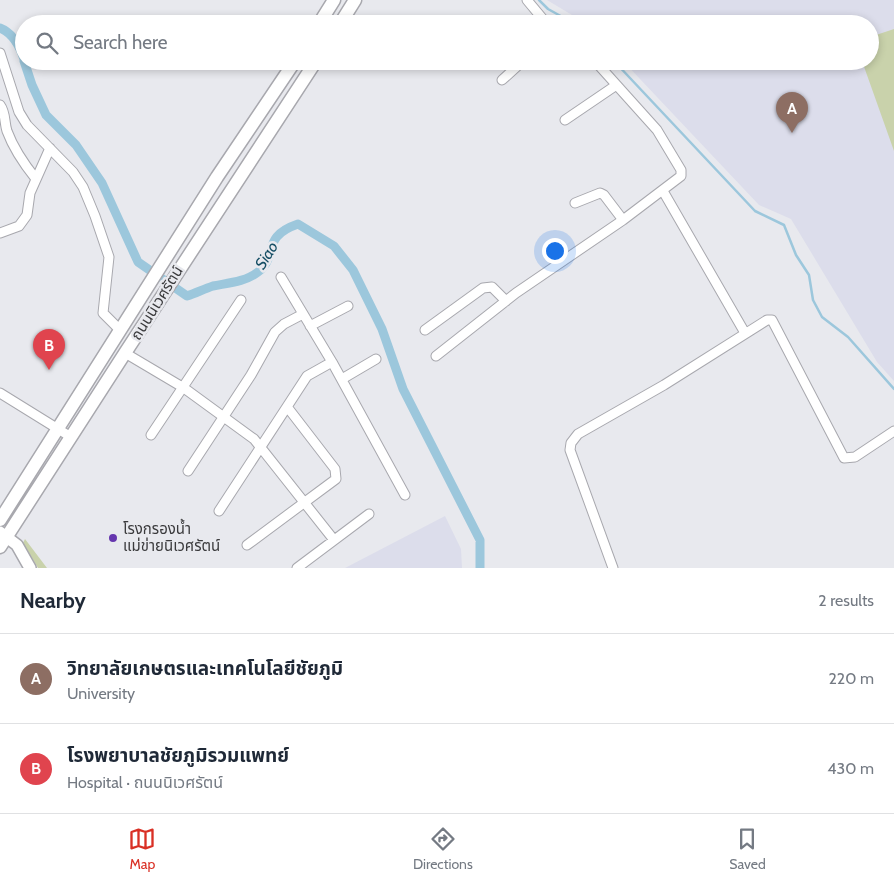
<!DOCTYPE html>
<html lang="en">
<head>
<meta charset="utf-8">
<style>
	body { margin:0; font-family:Cabin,"Noto Sans Thai",sans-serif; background:#f2f2f3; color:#1f2937 }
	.you { position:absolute; left:554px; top:250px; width:18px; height:18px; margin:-12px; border:4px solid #fff; border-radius:50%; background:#1a73e8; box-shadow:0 0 0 8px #1a73e833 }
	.badge { display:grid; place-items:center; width:32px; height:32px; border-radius:50%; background:#d93025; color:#fff; font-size:16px; font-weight:700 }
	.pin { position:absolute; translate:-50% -41px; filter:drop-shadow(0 1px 2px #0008) }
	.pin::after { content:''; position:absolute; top:26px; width:18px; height:15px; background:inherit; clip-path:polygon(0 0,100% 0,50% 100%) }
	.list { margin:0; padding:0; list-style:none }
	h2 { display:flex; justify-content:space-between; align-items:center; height:65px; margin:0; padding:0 20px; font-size:21px }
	h2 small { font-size:16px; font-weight:400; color:#747a83 }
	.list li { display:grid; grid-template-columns:32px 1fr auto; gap:15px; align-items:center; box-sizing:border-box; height:90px; padding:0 20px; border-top:1px solid #e0e1e3 }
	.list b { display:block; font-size:19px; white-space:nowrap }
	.list p { margin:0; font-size:16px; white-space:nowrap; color:#747a83 }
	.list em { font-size:16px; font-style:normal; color:#747a83 }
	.icon { flex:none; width:28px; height:28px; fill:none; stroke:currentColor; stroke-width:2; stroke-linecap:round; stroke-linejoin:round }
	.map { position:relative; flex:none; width:894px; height:568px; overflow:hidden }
	.search { position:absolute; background:#fff; box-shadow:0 2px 8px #0003; left:15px; right:15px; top:15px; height:55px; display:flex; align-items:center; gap:12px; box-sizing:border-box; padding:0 18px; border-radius:28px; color:#747a83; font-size:19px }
	.sheet { height:245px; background:#fff }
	nav { display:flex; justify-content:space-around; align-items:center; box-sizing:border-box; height:70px; border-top:1px solid #e0e1e3; background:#fff; font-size:14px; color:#747a83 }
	nav a { display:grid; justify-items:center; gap:2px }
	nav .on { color:#d93025 }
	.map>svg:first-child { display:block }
	.built { fill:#dcddeb }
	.green { fill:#c9d2ab }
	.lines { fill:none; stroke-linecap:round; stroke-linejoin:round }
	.stream { stroke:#9cc7dc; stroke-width:2.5 }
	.canal { stroke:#9cc7dc; stroke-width:9 }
	.street-casing { stroke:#a8a8ae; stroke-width:11 }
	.secondary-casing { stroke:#a8a8ae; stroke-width:14 }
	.primary-casing { stroke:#a8a8ae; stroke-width:15 }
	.street { stroke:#fff; stroke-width:9 }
	.secondary { stroke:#fff; stroke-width:11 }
	.primary { stroke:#fff; stroke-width:12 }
	.poi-dot { fill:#6536ae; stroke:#e8e9ee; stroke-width:2 }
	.labels { text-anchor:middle; stroke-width:5; stroke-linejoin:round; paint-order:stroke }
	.street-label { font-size:15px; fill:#3a3a3c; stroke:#e8e9ee }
	.poi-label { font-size:15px; fill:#3a3a3c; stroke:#e8e9ee; text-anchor:start }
	.water-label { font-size:16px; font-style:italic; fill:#174f65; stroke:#e8e9ee }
</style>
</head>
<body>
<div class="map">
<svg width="894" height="568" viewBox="0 0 894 568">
	<rect width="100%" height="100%" fill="#e8e9ee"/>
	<path class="built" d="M 547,0 L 894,0 L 894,381 L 877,362 L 791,219 L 759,205 L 623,61 L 870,61 L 870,24 L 587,24 Z
		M 445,516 L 461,549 L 462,568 L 345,568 Z"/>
	<path class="green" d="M 894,29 L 894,151 L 862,61 L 870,61 L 870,37 Z
		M 25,539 L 47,568 L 38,568 L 23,543 Z"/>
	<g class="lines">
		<path class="stream" d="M 539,0 L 548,9 L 575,24
			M 614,61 L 755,211 L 784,225 L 796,255 L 809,275 L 813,300 L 822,317 L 848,337 L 894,389"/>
		<path class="canal" d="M 0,28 C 13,33 20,47 24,59
			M 24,61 L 32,85 L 46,115 L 76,145 L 102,183 L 138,262 L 187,296 C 196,293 204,289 213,286 C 228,283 245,282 258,272 C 279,256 260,237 298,224 L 334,246 L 353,270 L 382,329 L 403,389 L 480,540 L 480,568"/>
		<g class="street-casing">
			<path id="street" d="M 527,0 L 547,24
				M 0,53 L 19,112 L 27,125 L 73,172 L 83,187 L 95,216 L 109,257 L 103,313 L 120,330
				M 502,80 L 523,61
				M 0,105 C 6,113 4,122 7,131 C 14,150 24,164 36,179
				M 565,120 L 615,86
				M 663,191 L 745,333
				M 575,203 L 600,193 L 604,195 L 623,220
				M 0,233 L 19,226 L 27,215 L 30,193 L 50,148
				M 281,277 L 332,362 L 405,495
				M 310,326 L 348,306
				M 425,330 L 483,288 L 492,287 L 506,301
				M 125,353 L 184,388 L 254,439 L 334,540
				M 436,356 L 516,293 L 623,220 L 681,176 L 681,170 L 657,130 L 595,61
				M 342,379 L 376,359
				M 0,393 L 71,437
				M 151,435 L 241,300
				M 188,471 L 251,375 L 275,332 L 284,324 L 303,314
				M 219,511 L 307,376 L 332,362
				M 247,545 L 336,479 L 335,469 L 288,408
				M 297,568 L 369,514
				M 613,568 L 570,450 L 571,443 L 578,434 L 664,385 L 767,320 L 772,320 L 844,458 L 855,457 L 894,431"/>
		</g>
		<g class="secondary-casing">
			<path id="secondary" d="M 0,532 L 17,545 L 30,568"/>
		</g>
		<g class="primary-casing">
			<path id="primary" d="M 319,24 L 334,0
				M 340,24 L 355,0
				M 0,520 L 217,177 L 295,61
				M 0,547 L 125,353 L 316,61"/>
		</g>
		<use href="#street" class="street"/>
		<use href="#secondary" class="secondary"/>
		<use href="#primary" class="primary"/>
	</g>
	<circle class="poi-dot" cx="113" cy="538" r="5"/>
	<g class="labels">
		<g class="street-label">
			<text transform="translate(157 303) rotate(-58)" y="5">ถนนนิเวศรัตน์</text>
		</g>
		<g class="poi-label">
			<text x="123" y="534">โรงกรองน้ำ<tspan x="123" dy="17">แม่ข่ายนิเวศรัตน์</tspan></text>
		</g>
		<g class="water-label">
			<text transform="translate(266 255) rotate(-58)" y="6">Siao</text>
		</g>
	</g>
</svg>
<div class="you"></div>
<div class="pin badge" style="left:792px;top:133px;background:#8d6e63">A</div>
<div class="pin badge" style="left:49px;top:370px;background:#e0444e">B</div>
<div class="search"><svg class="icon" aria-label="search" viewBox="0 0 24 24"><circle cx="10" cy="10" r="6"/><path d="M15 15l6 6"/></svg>Search here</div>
</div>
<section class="sheet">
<h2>Nearby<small>2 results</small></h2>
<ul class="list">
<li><span class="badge" style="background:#8d6e63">A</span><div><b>วิทยาลัยเกษตรและเทคโนโลยีชัยภูมิ</b><p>University</p></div><em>220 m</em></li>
<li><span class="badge" style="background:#e0444e">B</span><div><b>โรงพยาบาลชัยภูมิรวมแพทย์</b><p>Hospital · ถนนนิเวศรัตน์</p></div><em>430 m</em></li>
</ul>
</section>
<nav>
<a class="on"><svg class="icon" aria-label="map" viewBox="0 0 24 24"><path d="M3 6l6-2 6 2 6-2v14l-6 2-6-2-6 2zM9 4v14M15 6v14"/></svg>Map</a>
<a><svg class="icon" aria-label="directions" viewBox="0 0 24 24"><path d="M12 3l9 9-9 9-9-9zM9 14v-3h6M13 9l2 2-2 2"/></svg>Directions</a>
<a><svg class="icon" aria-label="saved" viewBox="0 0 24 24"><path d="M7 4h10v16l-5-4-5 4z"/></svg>Saved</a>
</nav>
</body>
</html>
